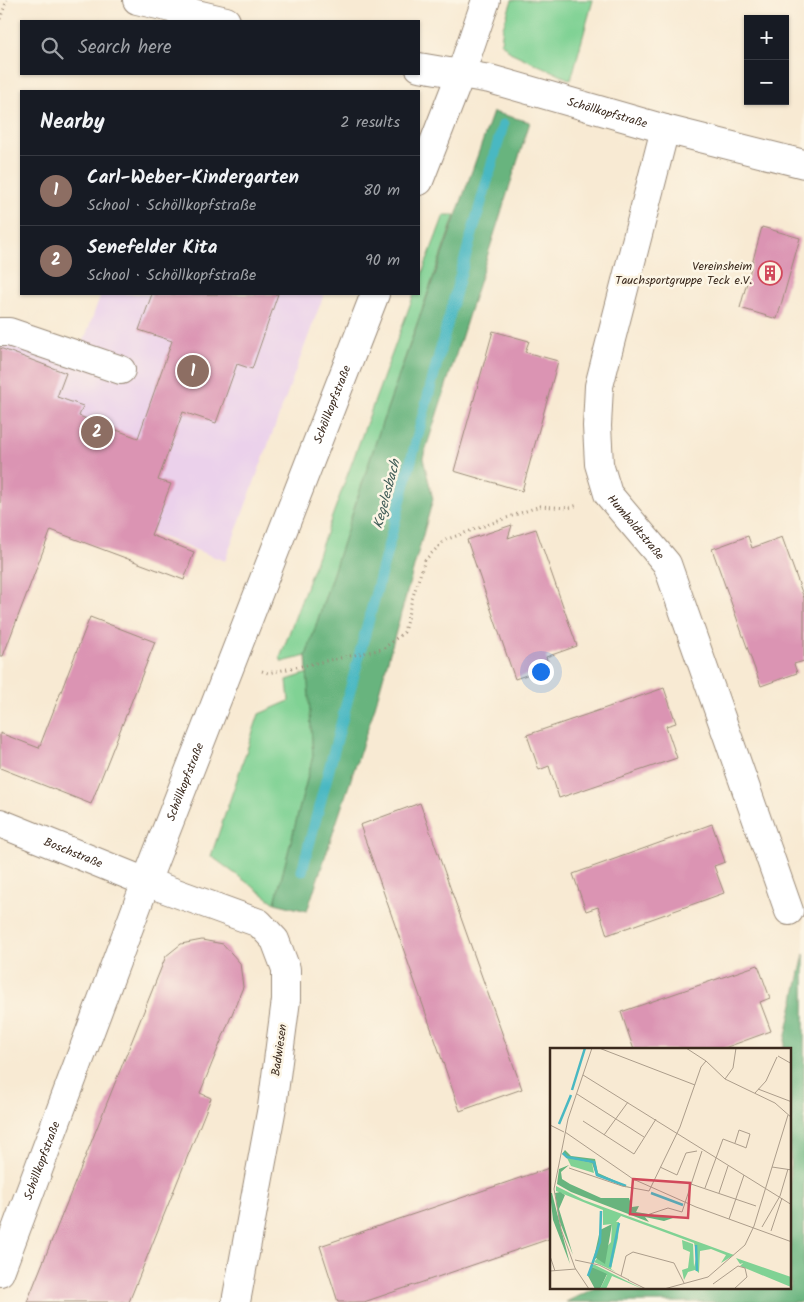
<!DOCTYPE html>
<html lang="en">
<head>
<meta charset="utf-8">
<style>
	body { margin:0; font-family:Kalam,sans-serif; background:#242831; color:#f1f3f6 }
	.controls { position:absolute; right:15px; top:15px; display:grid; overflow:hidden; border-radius:0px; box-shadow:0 1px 4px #0004 }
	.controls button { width:45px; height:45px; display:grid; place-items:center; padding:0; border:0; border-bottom:1px solid #363941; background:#171b24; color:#f1f3f6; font:25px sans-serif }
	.you { position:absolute; left:540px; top:671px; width:18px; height:18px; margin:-12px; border:4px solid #fff; border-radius:50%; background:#1a73e8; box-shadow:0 0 0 8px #1a73e833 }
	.badge { display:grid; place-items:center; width:32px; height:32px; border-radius:50%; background:#db2777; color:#fff; font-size:16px; font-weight:700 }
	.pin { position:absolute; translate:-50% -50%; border:2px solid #fff; box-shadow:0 1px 5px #0006 }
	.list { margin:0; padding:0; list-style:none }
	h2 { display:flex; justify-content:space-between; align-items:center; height:65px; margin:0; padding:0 20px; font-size:21px }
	h2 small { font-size:16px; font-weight:400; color:#9ea1a6 }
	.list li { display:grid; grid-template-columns:32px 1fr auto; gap:15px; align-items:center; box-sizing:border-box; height:70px; padding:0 20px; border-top:1px solid #363941 }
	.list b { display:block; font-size:19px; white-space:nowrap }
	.list p { margin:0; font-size:16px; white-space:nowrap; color:#9ea1a6 }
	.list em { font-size:16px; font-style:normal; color:#9ea1a6 }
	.icon { flex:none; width:28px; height:28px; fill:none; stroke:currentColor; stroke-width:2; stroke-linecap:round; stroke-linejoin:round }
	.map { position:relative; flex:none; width:804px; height:1302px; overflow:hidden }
	.search { position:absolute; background:#171b24; box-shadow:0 1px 4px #0004; left:20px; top:20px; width:400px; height:55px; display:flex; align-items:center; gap:12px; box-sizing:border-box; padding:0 18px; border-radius:0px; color:#9ea1a6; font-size:19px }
	.panel { position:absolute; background:#171b24; box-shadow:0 1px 4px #0004; left:20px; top:90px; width:400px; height:205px; border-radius:0px }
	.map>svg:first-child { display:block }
	.built { fill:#ebd1eb }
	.green { fill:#80d294; stroke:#5e7e59 }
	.forest { fill:#68b47e; stroke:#526f4e }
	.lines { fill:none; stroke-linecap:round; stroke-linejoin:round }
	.stream { stroke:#49b8c2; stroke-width:11 }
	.building { fill:#db94b3 }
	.minor-casing { stroke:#9a8a78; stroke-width:30 }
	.major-casing { stroke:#9a8a78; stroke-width:30 }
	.path { stroke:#9a8a78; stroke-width:3; stroke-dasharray:1 4; stroke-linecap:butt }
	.minor { stroke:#fff; stroke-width:28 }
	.major { stroke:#fff; stroke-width:28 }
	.labels { text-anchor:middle; stroke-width:5; stroke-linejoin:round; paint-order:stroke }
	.street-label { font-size:12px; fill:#3b2a1e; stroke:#fcf5e5 }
	.poi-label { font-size:12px; fill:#3b2a1e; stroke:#fcf5e5; text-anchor:end }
	.water-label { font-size:14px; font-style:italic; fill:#405c57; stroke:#fcf5e5 }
	.inset-river { fill:none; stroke:#49b8c2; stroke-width:2.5 }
	.inset-road { fill:none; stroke:#ac9d8b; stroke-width:1 }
	.view { fill:#d1495b; fill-opacity:0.15; stroke:#d1495b; stroke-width:2.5 }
	.inset-edge { fill:none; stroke:#3b2a1e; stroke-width:2.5 }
</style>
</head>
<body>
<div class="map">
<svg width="804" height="1302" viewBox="0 0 804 1302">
	<rect width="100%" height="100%" fill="#fcf5e5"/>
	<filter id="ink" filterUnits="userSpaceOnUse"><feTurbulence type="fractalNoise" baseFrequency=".02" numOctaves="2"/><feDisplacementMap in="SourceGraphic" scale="10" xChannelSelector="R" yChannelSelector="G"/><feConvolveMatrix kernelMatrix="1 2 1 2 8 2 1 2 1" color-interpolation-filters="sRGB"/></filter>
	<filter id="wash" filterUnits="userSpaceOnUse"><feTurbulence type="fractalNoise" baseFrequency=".0096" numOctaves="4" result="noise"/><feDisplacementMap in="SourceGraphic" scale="20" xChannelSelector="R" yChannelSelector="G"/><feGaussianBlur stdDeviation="1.12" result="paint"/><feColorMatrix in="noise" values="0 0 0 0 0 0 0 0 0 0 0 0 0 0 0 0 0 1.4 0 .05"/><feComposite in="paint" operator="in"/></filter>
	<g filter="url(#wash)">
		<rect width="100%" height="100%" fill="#f8ead3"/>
		<path class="built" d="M 101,294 L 324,294 L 225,561 L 0,475 L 0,340 L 75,365 Z"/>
		<path class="green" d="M 512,0 L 593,0 L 571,80 L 510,52 L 501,42 L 503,27 Z
			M 444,215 L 455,215 L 381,426 L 306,656 L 282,662 L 280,658 L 414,294 L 419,294 L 419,282 Z
			M 308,673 L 313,756 L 275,903 L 211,856 L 259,714 L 289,701 L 287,680 Z"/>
		<path class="forest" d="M 493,112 L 530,122 L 423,458 L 433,499 L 374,710 L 307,911 L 275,903 L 313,756 L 306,656 L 381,426 Z
			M 804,954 L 804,1302 L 566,1302 L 595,1288 L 790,1288 L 790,1050 L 783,1049 Z"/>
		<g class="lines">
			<path class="stream" d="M 302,871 L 460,276 L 503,125"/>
		</g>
		<g id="blocks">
			<path class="building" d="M 762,227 L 800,238 L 777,319 L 740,308 Z
				M 152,294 L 278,294 L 252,369 L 237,364 L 216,423 L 183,412 L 158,480 L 171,484 L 151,535 L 194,552 L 184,580 L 51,530 L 3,656 L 0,656 L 0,348 L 66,373 L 57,397 L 83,406 L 79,416 L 138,438 L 172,341 L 139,330 Z
				M 493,331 L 529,341 L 525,352 L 558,361 L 522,491 L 454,471 Z
				M 512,525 L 508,538 L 536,529 L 577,646 L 546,657 L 549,667 L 515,679 L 467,540 Z
				M 748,536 L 752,548 L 782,537 L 804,598 L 804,661 L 794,664 L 797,673 L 761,686 L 712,549 Z
				M 90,617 L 155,642 L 91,804 L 0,768 L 0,733 L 39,748 Z
				M 664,688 L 676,723 L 666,726 L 677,758 L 559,798 L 549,766 L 539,770 L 527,735 Z
				M 420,803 L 522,1089 L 460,1111 L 360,825 Z
				M 712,824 L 725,862 L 714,866 L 724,893 L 607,935 L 598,907 L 586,911 L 573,874 Z
				M 202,940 L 223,944 L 240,963 L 243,987 L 200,1093 L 211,1098 L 129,1302 L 27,1302 L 166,956 L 181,944 Z
				M 758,965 L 770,998 L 760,1002 L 771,1031 L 719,1050 L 634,1050 L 621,1012 Z
				M 552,1167 L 552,1238 L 364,1302 L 338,1302 L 320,1246 Z"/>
		</g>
	</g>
	<g filter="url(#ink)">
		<use href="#blocks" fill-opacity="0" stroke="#9a8a78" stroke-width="1"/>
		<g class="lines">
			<g class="minor-casing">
				<g id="minor">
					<path d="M 137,0 L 226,21"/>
					<path id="s1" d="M 419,67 L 490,79 L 665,129 L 804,164"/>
					<path id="s2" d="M 665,129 L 599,386 L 597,426 L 599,464 L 608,494 L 667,564 L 789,911"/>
					<path d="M 0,332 L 9,332 L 121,370"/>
					<path id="s3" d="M 0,823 L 146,882 L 259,923 L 275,940 L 286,969 L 286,1000 L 272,1107 L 236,1302"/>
				</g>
			</g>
			<g class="major-casing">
				<g id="major">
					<path d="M 419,181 L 461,73 L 486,0"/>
					<path id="s4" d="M 0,1272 L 146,882 L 375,294"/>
				</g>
			</g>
			<path class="path" d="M 0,19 L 7,0
				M 262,671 L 268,673 L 383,649 L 404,632 L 412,599 L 425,560 L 445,540 L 540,506 L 568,508 L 578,505"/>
			<use href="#minor" class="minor"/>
			<use href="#major" class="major"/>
		</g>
	</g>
	<defs>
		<g id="building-ring" transform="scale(1.25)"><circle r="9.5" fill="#fcf5e5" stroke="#d1495b" stroke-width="1.5"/><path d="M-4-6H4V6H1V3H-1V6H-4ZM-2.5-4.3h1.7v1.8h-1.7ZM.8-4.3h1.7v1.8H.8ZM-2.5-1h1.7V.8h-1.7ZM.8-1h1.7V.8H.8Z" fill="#d1495b"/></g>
	</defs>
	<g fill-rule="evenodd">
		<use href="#building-ring" x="770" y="273"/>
	</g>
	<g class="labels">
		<g class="street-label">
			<text dy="4" stroke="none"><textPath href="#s1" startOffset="194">Schöllkopfstraße</textPath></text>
			<text dy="4" stroke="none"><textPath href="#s4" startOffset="929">Schöllkopfstraße</textPath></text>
			<text dy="4" stroke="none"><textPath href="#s2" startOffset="418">Humboldtstraße</textPath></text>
			<text dy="4" stroke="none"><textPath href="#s4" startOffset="524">Schöllkopfstraße</textPath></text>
			<text dy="4" stroke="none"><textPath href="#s3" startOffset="79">Boschstraße</textPath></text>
			<text transform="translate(279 1050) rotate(-82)" y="4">Badwiesen</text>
			<text dy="4" stroke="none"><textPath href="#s4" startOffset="119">Schöllkopfstraße</textPath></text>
		</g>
		<g class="poi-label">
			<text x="752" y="270">Vereinsheim<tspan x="752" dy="14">Tauchsportgruppe Teck e.V.</tspan></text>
		</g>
		<g class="water-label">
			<text transform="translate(386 494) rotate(-75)" y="5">Kegelesbach</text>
		</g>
	</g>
	<g transform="translate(550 1048)">
		<rect width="241" height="241" fill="#f8ead3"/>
		<path d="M 17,110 L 42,115 L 44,125 L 21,118 ZM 6,138 L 34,152 L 184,207 L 171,215 L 176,207 L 161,201 L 150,203 L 149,225 L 145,222 L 138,224 L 134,232 L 132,222 L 138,220 L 140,204 L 133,201 L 132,192 L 143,196 L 144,219 L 147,207 L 144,195 L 71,168 L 66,174 L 69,174 L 68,190 L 61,221 L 66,224 L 44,214 L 61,194 L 62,176 L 53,177 L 53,162 L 6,143 ZM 186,210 L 241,229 L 241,239 L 190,218 L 193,215 L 190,216 ZM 41,217 L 45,217 L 93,241 L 62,228 L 56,241 L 50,241 L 57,227 L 42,219 L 38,228 Z" fill="#80d294"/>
		<path d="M 15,102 L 21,108 L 45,111 L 48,125 L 81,140 L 46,127 L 42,115 L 17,110 L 12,106 ZM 19,117 L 11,124 L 12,131 L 20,136 L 51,150 L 79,150 L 82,159 L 89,158 L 86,164 L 123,170 L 114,173 L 95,169 L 99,174 L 21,144 L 7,136 L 9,121 ZM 10,144 L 15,147 L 9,161 L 23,207 L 9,172 L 5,145 ZM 0,145 L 2,145 L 20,216 L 3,172 ZM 62,176 L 55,216 L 46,210 L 43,214 L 50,182 ZM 42,219 L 57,226 L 50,241 L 45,241 L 38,228 Z" fill="#68b47e"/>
		<path class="inset-river" d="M 22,42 L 35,0M 9,76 L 21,47M 13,105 L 17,109 L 44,114 L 47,127 L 76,138M 101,145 L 133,157M 146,197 L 147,223M 60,219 L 69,175M 38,228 L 50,194 L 51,163"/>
		<path class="inset-road" d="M 49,0 L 145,37M 136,0 L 156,13 L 175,31 L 225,55 L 242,70M 228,8 L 242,16M 33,27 L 242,157M 175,31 L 183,20 L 186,0M 208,41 L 242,54M 205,45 L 216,33 L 227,9M 27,46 L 94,89M 33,73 L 84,106 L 106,71M 0,77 L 14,84M 15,84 L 83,131 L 146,159 L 242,194M 54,87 L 78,54M 110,119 L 127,127 L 136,105 L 147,103M 222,119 L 242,122M 19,120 L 72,138 L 99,143 L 130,79 L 151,19 L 156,13M 141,136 L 206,158M 155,140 L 173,91 L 194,99 L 196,100 L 200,86 L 189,82 L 185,95M 169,145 L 178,118M 97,167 L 118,160 L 132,164 L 152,103M 179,171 L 194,127M 212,179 L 230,148 L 238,121M 221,183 L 232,150M 0,208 L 5,223M 25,212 L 49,217 L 79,232M 0,223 L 26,221M 71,228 L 76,208 L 83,204 L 124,215 L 134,235M 78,232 L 96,241M 163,236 L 188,218 L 195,220 L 197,229 L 184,241M 39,241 L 25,220 L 11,181 L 4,141 L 18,71 L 42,0M 114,241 L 158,229 L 195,197 L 204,178 L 238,67"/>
		<path class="view" d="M 83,131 L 140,135 L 138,170 L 80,166 Z"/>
		<rect width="241" height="241" class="inset-edge"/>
	</g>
</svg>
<div class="controls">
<button>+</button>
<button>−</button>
</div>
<div class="you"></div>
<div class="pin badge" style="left:193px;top:371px;background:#8d6e63">1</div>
<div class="pin badge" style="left:97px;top:432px;background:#8d6e63">2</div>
<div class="search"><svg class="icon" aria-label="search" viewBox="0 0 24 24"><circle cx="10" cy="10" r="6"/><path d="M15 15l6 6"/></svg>Search here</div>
<section class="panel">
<h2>Nearby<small>2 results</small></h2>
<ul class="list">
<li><span class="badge" style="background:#8d6e63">1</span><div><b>Carl-Weber-Kindergarten</b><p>School · Schöllkopfstraße</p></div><em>80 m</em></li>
<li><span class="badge" style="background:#8d6e63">2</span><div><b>Senefelder Kita</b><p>School · Schöllkopfstraße</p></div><em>90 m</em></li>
</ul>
</section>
</div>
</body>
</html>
